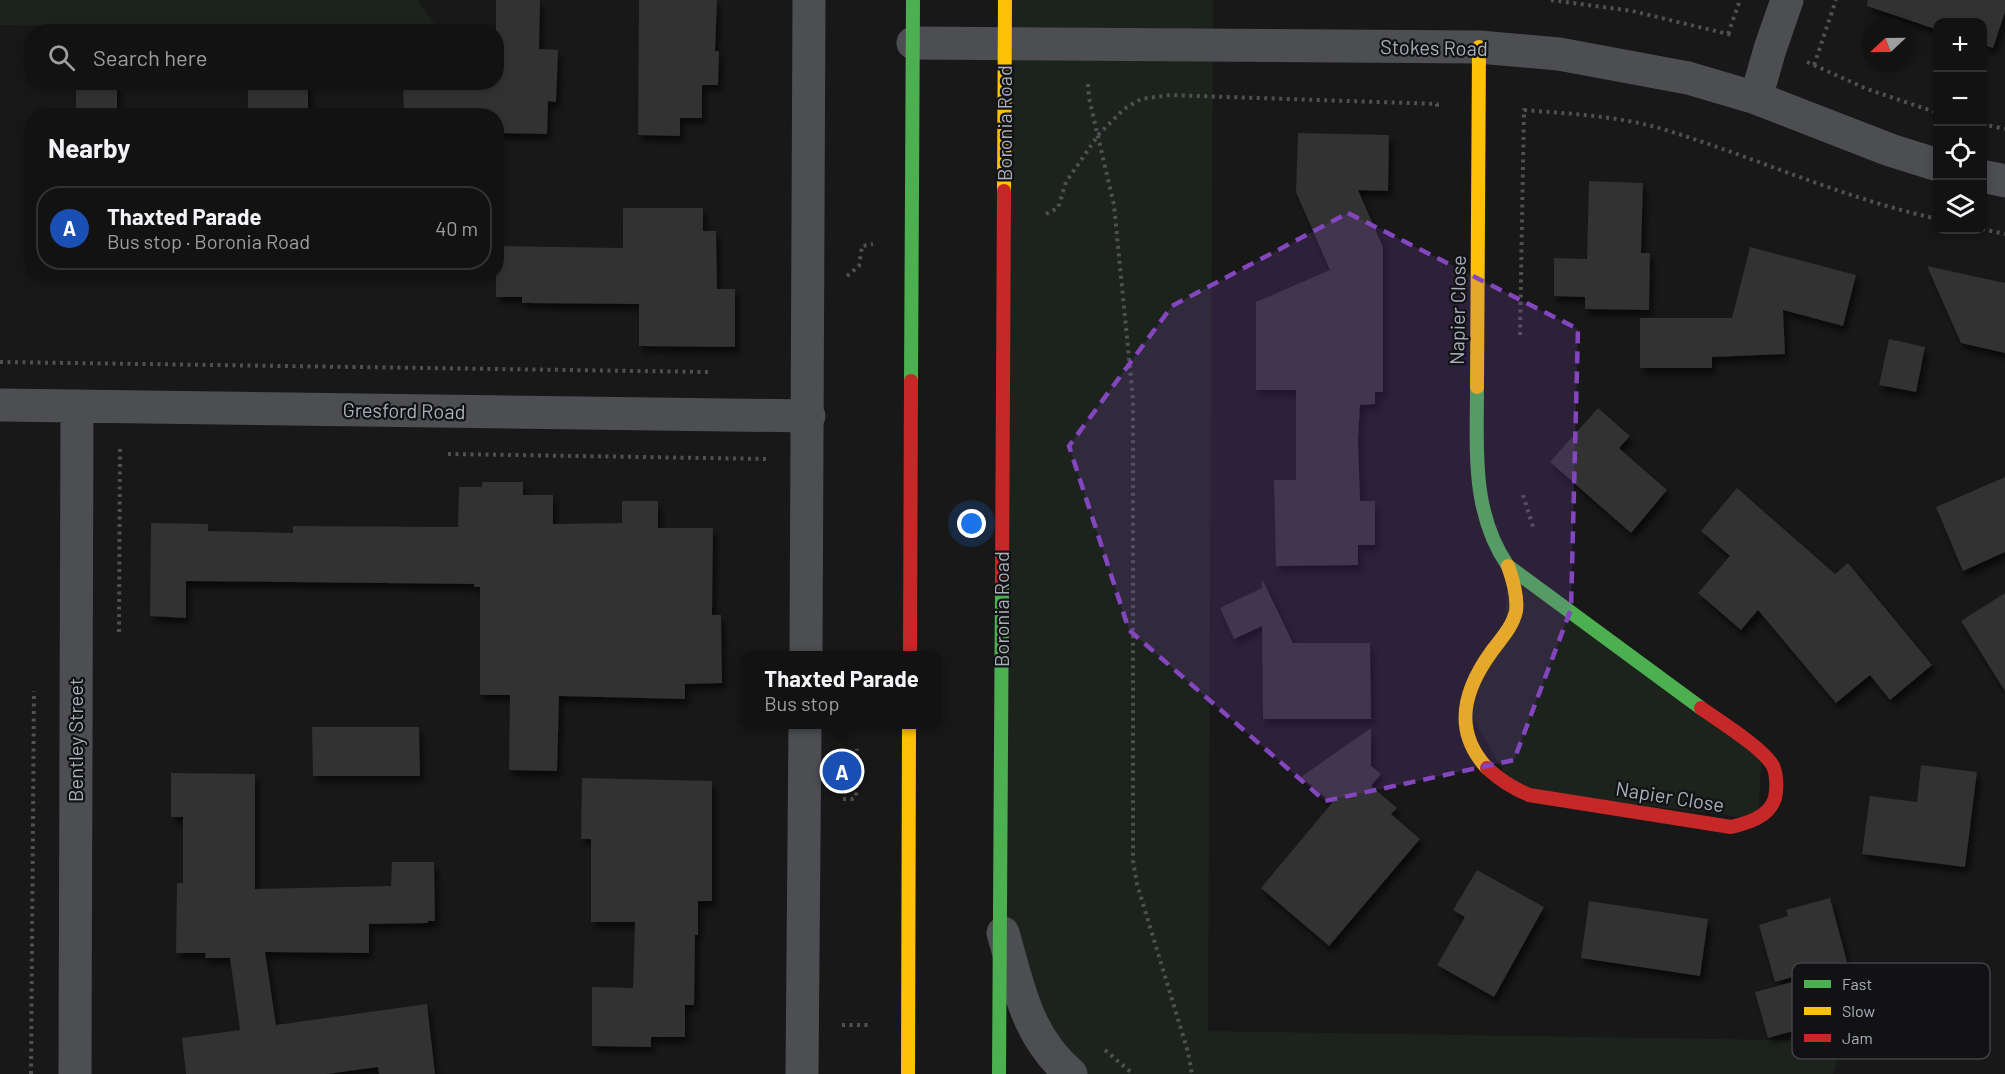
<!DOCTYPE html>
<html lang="en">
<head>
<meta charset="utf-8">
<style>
	body { margin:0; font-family:Barlow,sans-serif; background:#1b1b1b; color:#f1f3f6 }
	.controls { position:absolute; right:18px; top:18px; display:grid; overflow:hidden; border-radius:12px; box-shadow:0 3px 9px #0003 }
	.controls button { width:54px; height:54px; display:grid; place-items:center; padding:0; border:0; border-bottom:2px solid #313232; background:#121212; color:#f1f3f6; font:30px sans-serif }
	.compass { position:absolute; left:1861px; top:18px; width:54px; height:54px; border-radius:50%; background:#121212; box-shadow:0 3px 9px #0003; rotate:248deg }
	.you { position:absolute; left:972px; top:524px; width:21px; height:21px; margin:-15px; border:4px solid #fff; border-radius:50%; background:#1a73e8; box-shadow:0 0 0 9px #1a73e833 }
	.badge { display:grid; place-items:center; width:39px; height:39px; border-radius:50%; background:#767b81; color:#fff; font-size:20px; font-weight:700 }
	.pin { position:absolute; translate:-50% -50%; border:3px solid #fff; box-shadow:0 2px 6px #0006 }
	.popup { position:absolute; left:741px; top:651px; width:201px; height:78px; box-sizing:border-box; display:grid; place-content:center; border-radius:12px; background:#121212; filter:drop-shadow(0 2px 4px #0005); font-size:20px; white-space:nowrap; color:#9c9e9f }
	.popup b { font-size:22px; color:#f1f3f6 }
	.popup::after { content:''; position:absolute; left:50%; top:100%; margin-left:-12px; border:12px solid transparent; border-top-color:#121212 }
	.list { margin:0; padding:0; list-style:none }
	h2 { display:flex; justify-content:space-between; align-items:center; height:78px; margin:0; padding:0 24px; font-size:26px }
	h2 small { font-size:20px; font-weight:400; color:#9c9e9f }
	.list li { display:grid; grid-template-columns:39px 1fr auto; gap:18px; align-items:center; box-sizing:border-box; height:84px; margin:0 12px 12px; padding:0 12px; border:2px solid #313232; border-radius:24px }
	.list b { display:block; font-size:22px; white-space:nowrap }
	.list p { margin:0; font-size:20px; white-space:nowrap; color:#9c9e9f }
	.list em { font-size:20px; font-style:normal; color:#9c9e9f }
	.icon { flex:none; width:33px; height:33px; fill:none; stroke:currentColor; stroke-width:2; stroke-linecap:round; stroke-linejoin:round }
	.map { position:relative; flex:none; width:2005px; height:1074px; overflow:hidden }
	.search { position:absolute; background:#121212; box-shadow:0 3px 9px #0003; left:24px; top:24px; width:480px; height:66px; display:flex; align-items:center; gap:15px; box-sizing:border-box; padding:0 21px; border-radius:24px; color:#9c9e9f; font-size:22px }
	.panel { position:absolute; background:#121212; box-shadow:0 3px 9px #0003; left:24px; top:108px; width:480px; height:174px; border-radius:24px }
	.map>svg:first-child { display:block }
	.green { fill:#1c231c }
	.building { fill:#313132; filter:url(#shadow) }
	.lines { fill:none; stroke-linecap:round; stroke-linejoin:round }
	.path { stroke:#4e5053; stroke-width:4; stroke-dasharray:3 4.5; stroke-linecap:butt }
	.street { stroke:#4c4e51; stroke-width:33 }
	.fast { stroke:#4caf50; stroke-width:14 }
	.slow { stroke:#ffc107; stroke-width:14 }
	.jam { stroke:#c62828; stroke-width:14 }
	.marked { fill:#8446be; fill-opacity:0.2; stroke:#8446be; stroke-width:4.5; stroke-dasharray:12 8; stroke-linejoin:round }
	.labels { text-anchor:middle; stroke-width:4.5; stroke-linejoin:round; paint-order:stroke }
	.street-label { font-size:20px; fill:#a9b0ba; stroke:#121214 }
	.key { fill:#121214; stroke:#3f4146; stroke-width:1.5 }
	.key-label { font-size:16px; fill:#a9b0ba }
</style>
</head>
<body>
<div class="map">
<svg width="2005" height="1074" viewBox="0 0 2005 1074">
	<defs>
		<filter id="shadow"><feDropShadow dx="3.5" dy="6" stdDeviation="3" flood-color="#0009"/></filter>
	</defs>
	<rect width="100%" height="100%" fill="#181818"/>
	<path class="green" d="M 0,0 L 417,0 L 439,30 L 0,25 Z
		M 1005,0 L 1213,0 L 1208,1031 L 1843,1041 L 1833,1074 L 1071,1074 L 1000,920 Z
		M 1508,566 L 1762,753 L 1758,819 L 1514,790 L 1465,705 L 1504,635 Z"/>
	<path class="building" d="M 496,0 L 540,0 L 539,49 L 558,50 L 556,102 L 548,101 L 547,134 L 496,133 L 496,116 L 404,116 L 403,82 L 496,82 Z
		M 639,0 L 717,0 L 715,51 L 719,51 L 718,85 L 702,85 L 702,118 L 680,118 L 680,136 L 638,135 Z
		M 1868,0 L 2005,0 L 2005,12 L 1993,48 L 1983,45 L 1983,22 L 1938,22 L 1938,30 L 1867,6 Z
		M 76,82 L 117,82 L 117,116 L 76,116 Z
		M 248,82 L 308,82 L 308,116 L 248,116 Z
		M 1298,133 L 1389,135 L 1388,191 L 1358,190 L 1383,247 L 1383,392 L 1375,392 L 1375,404 L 1360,405 L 1358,440 L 1360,501 L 1375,501 L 1375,545 L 1358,545 L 1358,565 L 1276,566 L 1274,480 L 1296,480 L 1296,390 L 1256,390 L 1256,302 L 1330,270 L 1296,192 Z
		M 1589,181 L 1643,183 L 1641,253 L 1650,253 L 1649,310 L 1585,309 L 1585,297 L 1554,296 L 1554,258 L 1587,259 Z
		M 623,208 L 703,208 L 703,231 L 716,231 L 717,289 L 735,289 L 735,347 L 639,346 L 639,304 L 522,303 L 522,297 L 496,297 L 496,246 L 623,248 Z
		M 1750,247 L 1856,275 L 1843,326 L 1783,310 L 1785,354 L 1712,357 L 1712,368 L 1640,368 L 1640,318 L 1732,318 Z
		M 1927,266 L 2005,283 L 2005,353 L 1961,343 Z
		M 1889,339 L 1925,347 L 1916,392 L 1879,385 Z
		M 1598,408 L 1630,436 L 1619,448 L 1667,490 L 1631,533 L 1550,462 Z
		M 2005,477 L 2005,552 L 1963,571 L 1936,507 Z
		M 482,482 L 523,482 L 523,495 L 553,495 L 553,524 L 622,523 L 622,501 L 658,501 L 658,528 L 713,528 L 712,615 L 721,615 L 722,683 L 685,684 L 685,699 L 559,696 L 557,771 L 509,770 L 510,695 L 480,695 L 480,587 L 474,587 L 474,584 L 186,581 L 186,618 L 150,616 L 151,523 L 208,524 L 208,531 L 293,533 L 293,526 L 458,527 L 459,487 L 482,487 Z
		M 1737,488 L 1835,574 L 1848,563 L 1932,665 L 1890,700 L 1870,675 L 1836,703 L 1758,610 L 1741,630 L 1698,593 L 1730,556 L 1701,531 Z
		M 1262,579 L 1293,643 L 1370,643 L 1371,719 L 1263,719 L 1262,626 L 1234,639 L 1220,608 L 1262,588 Z
		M 2005,593 L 2005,691 L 1961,621 Z
		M 312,727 L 419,727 L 420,776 L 313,776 Z
		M 1371,728 L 1371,766 L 1381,774 L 1371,786 L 1397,808 L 1391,814 L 1420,839 L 1329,946 L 1261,888 L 1332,803 L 1301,777 Z
		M 1921,765 L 1977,772 L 1965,867 L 1862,854 L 1870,796 L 1917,802 Z
		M 171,773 L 255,774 L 255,889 L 391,886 L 392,862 L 434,862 L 435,921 L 428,921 L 428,923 L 369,924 L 369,953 L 265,952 L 276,1025 L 427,1004 L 435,1074 L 379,1074 L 378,1067 L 327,1074 L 186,1074 L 182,1038 L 240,1030 L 230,958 L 205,958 L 206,953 L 176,953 L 177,883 L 183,883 L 183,817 L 171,817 Z
		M 582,778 L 712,781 L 712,901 L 698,901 L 698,935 L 695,935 L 694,1005 L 685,1005 L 685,1037 L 651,1037 L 651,1047 L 592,1046 L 592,987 L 633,988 L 635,922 L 591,922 L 591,839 L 581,839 Z
		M 1477,870 L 1544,907 L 1494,997 L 1437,965 L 1465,917 L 1453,910 Z
		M 1830,898 L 1847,962 L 1775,982 L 1759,925 L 1788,916 L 1786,910 Z
		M 1589,901 L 1708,919 L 1700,976 L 1581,958 Z
		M 1796,981 L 1808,1027 L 1768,1038 L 1755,992 Z"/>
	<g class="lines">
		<path class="path" d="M 1551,0 L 1632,11 L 1732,35
			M 1728,34 L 1740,0
			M 1807,62 L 1867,89 L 1938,113
			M 1814,65 L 1836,0
			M 1088,84 L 1089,98 L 1114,205 L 1133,399 L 1133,861 L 1137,884 L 1188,1052 L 1192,1074
			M 1982,124 L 2005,129
			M 1046,214 L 1058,208 L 1066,182 L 1099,134 L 1124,109 L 1141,99 L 1170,95 L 1437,104 L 1437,108
			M 1982,229 L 2005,234
			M 847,276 L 859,266 L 862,246 L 873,244
			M 1520,335 L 1524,110 C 1573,114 1622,116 1669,131 C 1759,159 1845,199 1938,219
			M 0,362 L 709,372
			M 448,454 L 768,459
			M 1523,495 L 1534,530
			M 119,632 L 120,448
			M 843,799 L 852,799 L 856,797 L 857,749
			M 842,1025 L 868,1025
			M 1105,1050 L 1133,1074
			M 31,1074 L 34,691"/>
		<path class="street" d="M 913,43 L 1479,47 L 1559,54 L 1688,78 L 1756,98 L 1890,150 L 1938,165
			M 1756,98 L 1770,49 L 1787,0
			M 1982,176 L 2005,181
			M 0,405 L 809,416
			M 806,656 L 809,0
			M 1003,933 C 1019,987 1026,1036 1071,1074
			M 75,1074 L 77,406
			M 802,1074 L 805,724"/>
		<path class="fast" d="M 911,381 L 913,0
			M 1477,387 C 1477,450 1471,512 1508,566 L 1701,708
			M 999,1074 L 1002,583"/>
		<path class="slow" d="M 1004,191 L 1005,0
			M 1477,387 L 1479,47
			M 1487,768 C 1451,729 1465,688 1492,651 C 1501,639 1513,626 1516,611 C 1518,596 1513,580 1508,566
			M 908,1074 L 909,724"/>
		<path class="jam" d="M 1002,583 L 1004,191
			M 910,656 L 911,381
			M 1487,768 C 1500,780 1512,788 1529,795 L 1731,827 C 1748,823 1769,817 1775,798 C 1777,789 1777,775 1773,766 C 1763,748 1719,721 1701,708"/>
	</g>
	<path class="marked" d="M 1348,213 L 1578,329 L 1571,609 L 1514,760 L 1325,801 L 1129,630 L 1069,446 L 1172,306 Z"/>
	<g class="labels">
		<g class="street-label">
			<text transform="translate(1434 48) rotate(1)" y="7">Stokes Road</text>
			<text transform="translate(1005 123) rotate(-90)" y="7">Boronia Road</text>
			<text transform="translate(1458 310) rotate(-89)" y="7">Napier Close</text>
			<text transform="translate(404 411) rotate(1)" y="7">Gresford Road</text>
			<text transform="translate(1002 609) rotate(-90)" y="7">Boronia Road</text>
			<text transform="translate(76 740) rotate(-90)" y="7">Bentley Street</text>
			<text transform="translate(1670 797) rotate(9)" y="7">Napier Close</text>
		</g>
	</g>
	<rect x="1792" y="963" width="198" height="96" rx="9" class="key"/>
	<rect x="1804" y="980" width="27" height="8" fill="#4caf50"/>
	<rect x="1804" y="1007" width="27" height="8" fill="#ffc107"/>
	<rect x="1804" y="1034" width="27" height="8" fill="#c62828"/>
	<g class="key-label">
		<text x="1842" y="990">Fast</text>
		<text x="1842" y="1017">Slow</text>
		<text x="1842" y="1044">Jam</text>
	</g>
</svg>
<div class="controls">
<button>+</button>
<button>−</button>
<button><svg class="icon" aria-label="locate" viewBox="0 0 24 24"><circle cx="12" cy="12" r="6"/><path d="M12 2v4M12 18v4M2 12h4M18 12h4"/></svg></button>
<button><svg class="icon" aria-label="layers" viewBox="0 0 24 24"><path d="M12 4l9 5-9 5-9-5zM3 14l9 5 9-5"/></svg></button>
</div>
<svg class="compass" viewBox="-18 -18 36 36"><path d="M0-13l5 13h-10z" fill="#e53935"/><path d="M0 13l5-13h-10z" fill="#9c9e9f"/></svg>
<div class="you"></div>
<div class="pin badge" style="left:842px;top:771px;background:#1a4fb4">A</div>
<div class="popup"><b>Thaxted Parade</b>Bus stop</div>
<div class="search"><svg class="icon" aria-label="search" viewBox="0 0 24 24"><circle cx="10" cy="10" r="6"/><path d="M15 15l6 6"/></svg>Search here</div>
<section class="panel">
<h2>Nearby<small></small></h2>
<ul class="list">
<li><span class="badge" style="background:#1a4fb4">A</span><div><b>Thaxted Parade</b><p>Bus stop · Boronia Road</p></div><em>40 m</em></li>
</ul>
</section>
</div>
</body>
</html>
